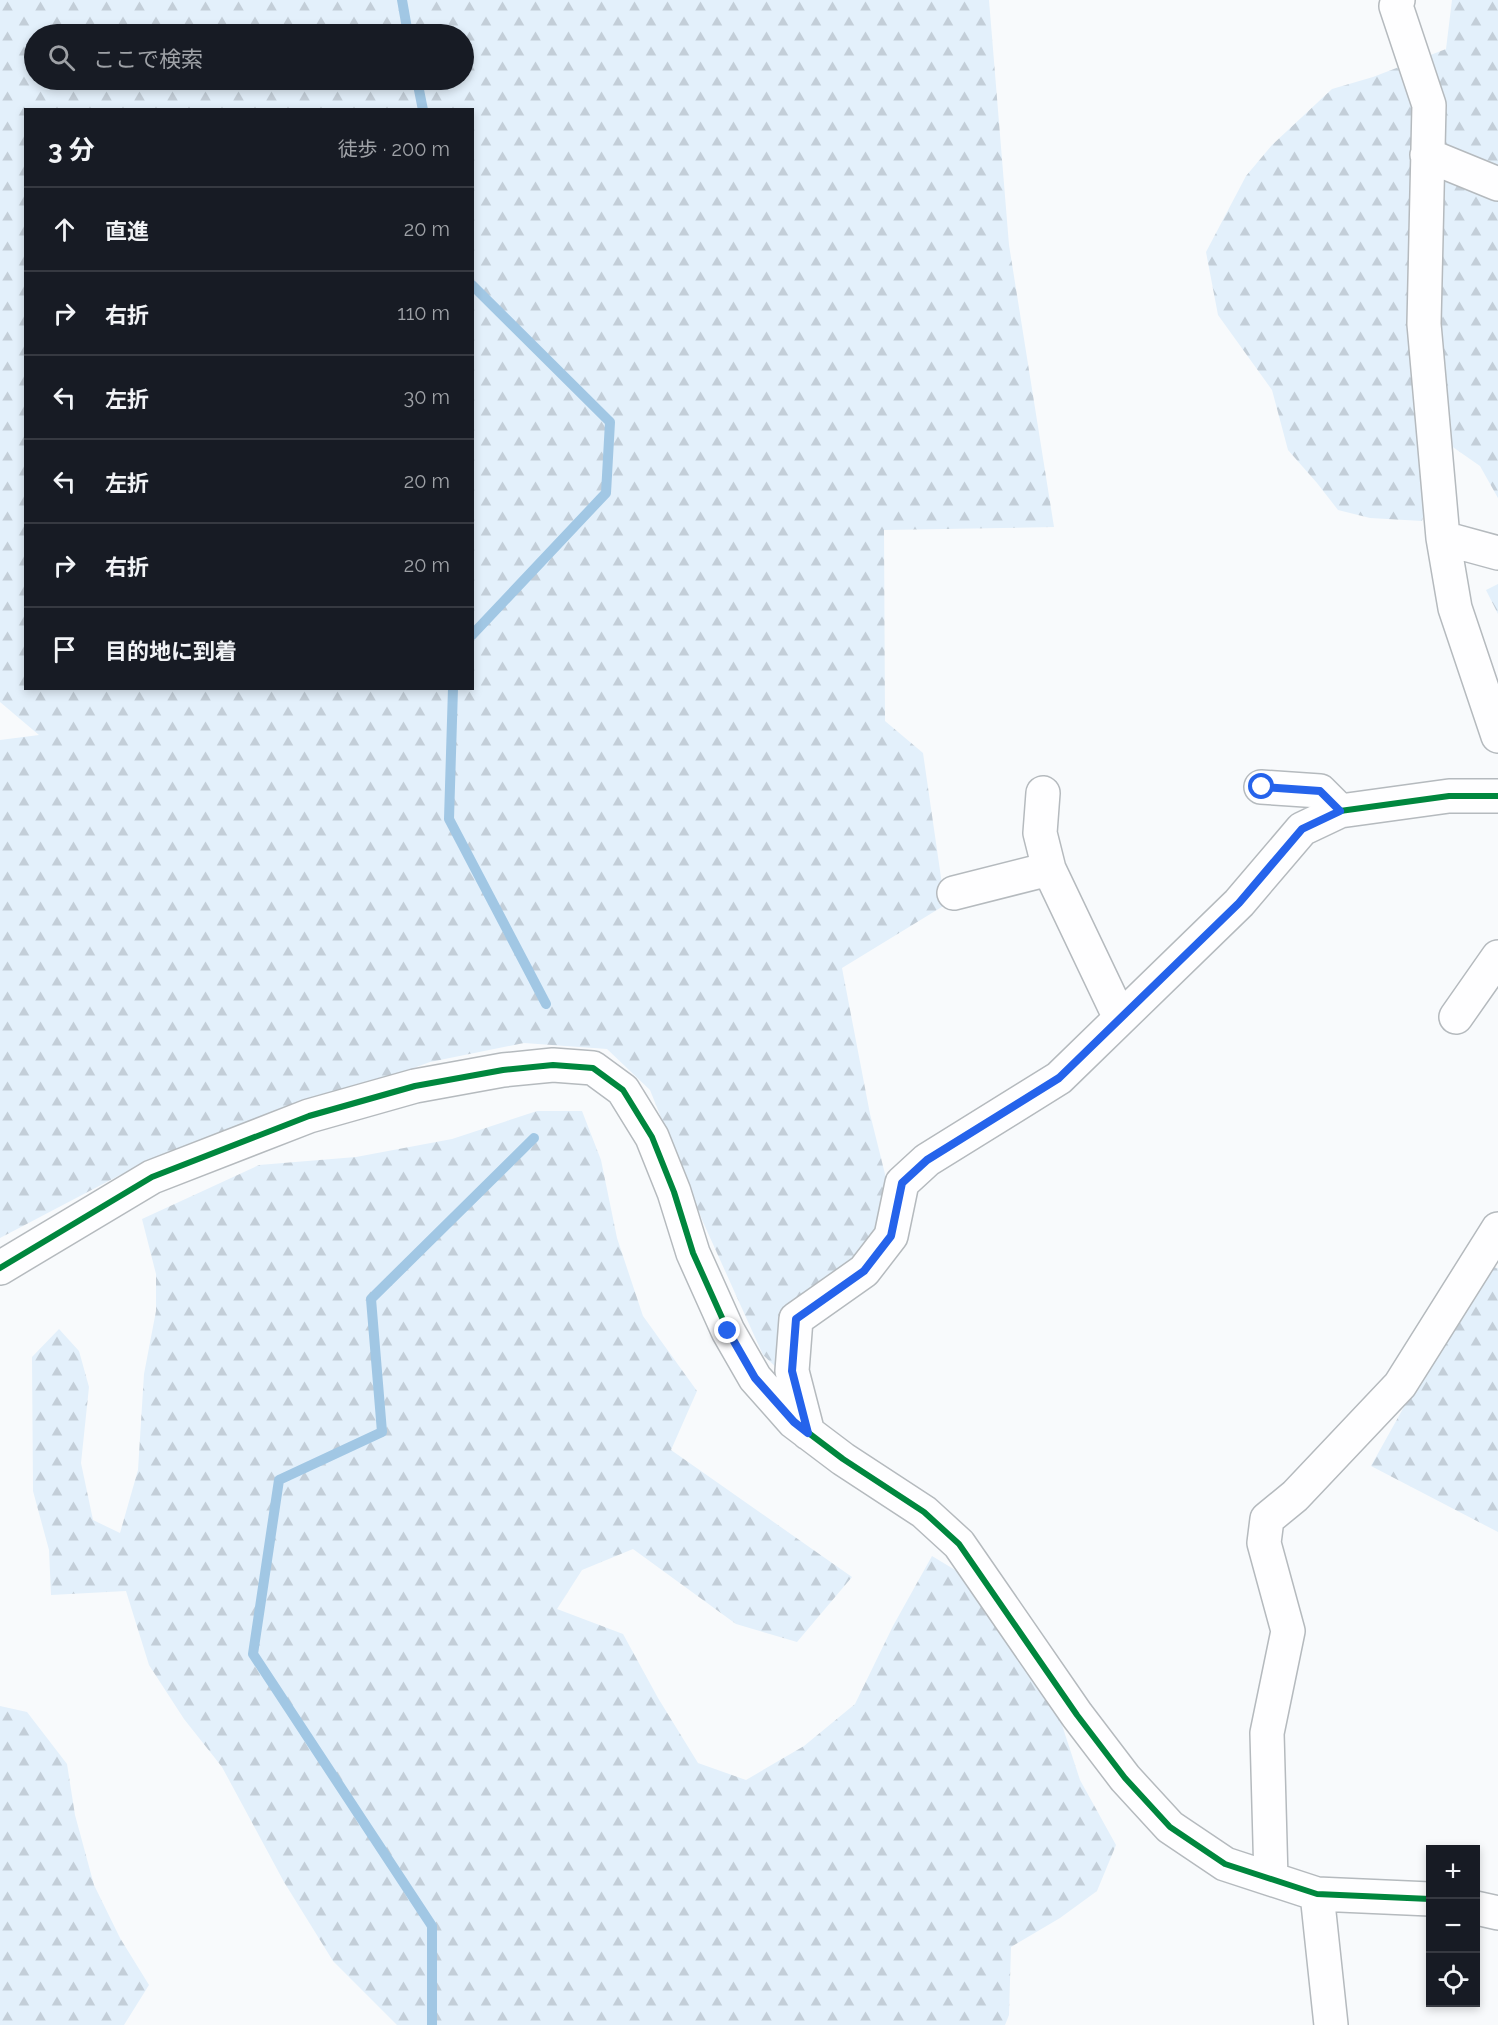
<!DOCTYPE html>
<html lang="ja">
<head>
<meta charset="utf-8">
<style>
	body { margin:0; font-family:Raleway,"Noto Sans JP",sans-serif; background:#242831; color:#f1f3f6 }
	.controls { position:absolute; right:18px; bottom:18px; display:grid; overflow:hidden; border-radius:0px; box-shadow:0 3px 9px #0003 }
	.controls button { width:54px; height:54px; display:grid; place-items:center; padding:0; border:0; border-bottom:2px solid #363941; background:#171b24; color:#f1f3f6; font:30px sans-serif }
	.stop { position:absolute; width:18px; height:18px; margin:-14px; border:4px solid #2563eb; border-radius:50%; background:#fff }
	.stop.end { background:#2563eb; border-color:#fff; box-shadow:0 2px 6px #0008 }
	.list { margin:0; padding:0; list-style:none }
	h2 { display:flex; justify-content:space-between; align-items:center; height:78px; margin:0; padding:0 24px; font-size:26px }
	h2 small { font-size:20px; font-weight:400; color:#9ea1a6 }
	.list li { display:grid; grid-template-columns:39px 1fr auto; gap:18px; align-items:center; box-sizing:border-box; height:84px; padding:0 24px; border-top:2px solid #363941 }
	.list b { display:block; font-size:22px; white-space:nowrap }
	.list em { font-size:20px; font-style:normal; color:#9ea1a6 }
	.icon { flex:none; width:33px; height:33px; fill:none; stroke:currentColor; stroke-width:2; stroke-linecap:round; stroke-linejoin:round }
	.map { position:relative; flex:none; width:1498px; height:2025px; overflow:hidden }
	.search { position:absolute; background:#171b24; box-shadow:0 3px 9px #0003; left:24px; top:24px; width:450px; height:66px; display:flex; align-items:center; gap:15px; box-sizing:border-box; padding:0 21px; border-radius:33px; color:#9ea1a6; font-size:22px }
	.panel { position:absolute; background:#171b24; box-shadow:0 3px 9px #0003; left:24px; top:108px; width:450px; height:582px; border-radius:0px }
	.map>svg:first-child { display:block }
	.forest { fill:url(#forest-firs); fill-rule:evenodd }
	.lines { fill:none; stroke-linecap:round; stroke-linejoin:round }
	.stream { stroke:#a1c7e4; stroke-width:10 }
	.minor-casing { stroke:#b5babe; stroke-width:36 }
	.minor { stroke:#fefeff; stroke-width:33 }
	.cycleway-casing { stroke:#fff; stroke-width:10 }
	.cycleway { stroke:#00873e; stroke-width:6 }
	.route { stroke:#2563eb; stroke-width:8 }
</style>
</head>
<body>
<div class="map">
<svg width="1498" height="2025" viewBox="0 0 1498 2025">
	<defs>
		<pattern id="forest-firs" width="22" height="20" patternUnits="userSpaceOnUse" patternTransform="scale(1.5)"><rect width="22" height="20" fill="#e3f0fb"/><path d="M5 1l3.5 6h-7zM16 11l3.5 6h-7z" fill="#c3ced8"/></pattern>
	</defs>
	<rect width="100%" height="100%" fill="#f8fafc"/>
	<path class="forest" d="M 0,0 L 989,0 L 1009,245 L 1054,527 L 884,530 L 885,721 L 923,753 L 945,905 L 842,968 L 870,1114 L 893,1206 L 875,1250 L 824,1293 L 779,1370 L 763,1355 L 703,1222 L 650,1090 L 607,1049 L 524,1043 L 430,1062 L 120,1175 L 0,1238 L 0,740 L 39,735 L 0,702 ZM 34,34 L 464,34 L 464,80 L 34,80 ZM 26,110 L 472,110 L 472,688 L 26,688 Z
		M 1452,0 L 1498,0 L 1498,498 L 1480,466 L 1447,443 L 1433,477 L 1422,521 L 1370,518 L 1338,510 L 1317,483 L 1288,450 L 1272,390 L 1218,315 L 1206,252 L 1246,176 L 1272,145 L 1332,89 L 1373,77 L 1446,49 Z
		M 1498,584 L 1498,614 L 1486,590 Z
		M 537,1111 L 582,1111 L 601,1160 L 617,1238 L 643,1316 L 697,1391 L 671,1450 L 852,1577 L 797,1642 L 736,1624 L 633,1549 L 582,1570 L 557,1609 L 623,1634 L 658,1698 L 698,1763 L 746,1780 L 804,1746 L 855,1704 L 893,1626 L 932,1556 L 980,1585 L 1044,1670 L 1080,1780 L 1116,1845 L 1097,1891 L 1060,1918 L 1011,1947 L 1009,2015 L 1005,2025 L 397,2025 L 333,1961 L 284,1882 L 222,1767 L 184,1719 L 149,1665 L 126,1591 L 51,1595 L 49,1550 L 33,1491 L 32,1357 L 59,1329 L 79,1351 L 89,1387 L 81,1463 L 93,1520 L 120,1533 L 138,1470 L 144,1374 L 156,1311 L 156,1274 L 142,1219 L 259,1165 L 356,1157 L 452,1139 Z
		M 1490,1267 L 1498,1268 L 1498,1532 L 1371,1466 L 1434,1353 Z
		M 0,1706 L 27,1712 L 67,1764 L 75,1815 L 94,1885 L 120,1938 L 149,1985 L 124,2025 L 0,2025 Z"/>
	<g class="lines">
		<path class="stream" d="M 402,0 L 408,34
			M 417,80 L 423,110
			M 472,285 L 610,422 L 606,493 L 472,635
			M 453,688 L 449,819 L 546,1004
			M 432,2025 L 432,1926 L 253,1654 L 279,1480 L 382,1432 L 371,1299 L 534,1138"/>
		<g class="minor-casing">
			<path id="minor" d="M 1398,0 L 1396,6 L 1429,105 L 1424,324 L 1443,538 L 1455,608 L 1498,736
				M 1427,155 L 1498,184
				M 1443,538 L 1498,553
				M 1261,787 L 1320,791 L 1340,811
				M 1043,793 L 1040,833 L 1049,869 L 1120,1018
				M 954,893 L 1049,869
				M 1456,1017 L 1498,957
				M 0,1268 L 152,1177 L 309,1116 L 415,1086 L 503,1070 L 553,1065 L 593,1068 L 623,1090 L 652,1137 L 674,1192 L 693,1253 L 728,1331 L 755,1378 L 794,1422 L 843,1459 L 924,1512 L 959,1544 L 1077,1715 L 1125,1778 L 1170,1827 L 1225,1864 L 1317,1894 L 1430,1899
				M 808,1433 L 792,1371 L 796,1319 L 864,1271 L 891,1236 L 902,1183 L 927,1160 L 1059,1078 L 1239,903 L 1302,829 L 1340,811 L 1449,796 L 1498,796
				M 1271,1879 L 1267,1733 L 1288,1631 L 1264,1543 L 1267,1519 L 1295,1496 L 1400,1385 L 1498,1229
				M 1317,1894 L 1331,2025
				M 1476,1908 L 1498,1913"/>
		</g>
		<use href="#minor" class="minor"/>
		<g class="cycleway-casing">
			<path id="cycleway" d="M 0,1268 L 152,1177 L 309,1116 L 415,1086 L 503,1070 L 553,1065 L 593,1068 L 623,1090 L 652,1137 L 674,1192 L 693,1253 L 728,1331 L 755,1378 L 794,1422 L 843,1459 L 924,1512 L 959,1544 L 1077,1715 L 1125,1778 L 1170,1827 L 1225,1864 L 1317,1894 L 1430,1899
				M 808,1433 L 792,1371 L 796,1319 L 864,1271 L 891,1236 L 902,1183 L 927,1160 L 1059,1078 L 1239,903 L 1302,829 L 1340,811 L 1449,796 L 1498,796"/>
		</g>
		<use href="#cycleway" class="cycleway"/>
	</g>
	<g class="lines">
		<path class="route" d="M 728,1331 L 755,1378 L 794,1422 L 808,1433 L 792,1371 L 796,1319 L 864,1271 L 891,1236 L 902,1183 L 927,1160 L 1059,1078 L 1239,903 L 1302,829 L 1340,811 L 1320,791 L 1262,787"/>
	</g>
</svg>
<div class="controls">
<button>+</button>
<button>−</button>
<button><svg class="icon" aria-label="locate" viewBox="0 0 24 24"><circle cx="12" cy="12" r="6"/><path d="M12 2v4M12 18v4M2 12h4M18 12h4"/></svg></button>
</div>
<div class="stop" style="left:1262px;top:787px"></div>
<div class="stop end" style="left:728px;top:1331px"></div>
<div class="search"><svg class="icon" aria-label="search" viewBox="0 0 24 24"><circle cx="10" cy="10" r="6"/><path d="M15 15l6 6"/></svg>ここで検索</div>
<section class="panel">
<h2>3 分<small>徒歩 · 200 m</small></h2>
<ul class="list">
<li><svg class="icon" aria-label="ahead" viewBox="0 0 24 24"><path d="M12 20V5M6 11l6-6 6 6"/></svg><div><b>直進</b></div><em>20 m</em></li>
<li><svg class="icon" aria-label="right" viewBox="0 0 24 24"><path d="M7 20v-9h11M14 6l5 5-5 5"/></svg><div><b>右折</b></div><em>110 m</em></li>
<li><svg class="icon" aria-label="left" viewBox="0 0 24 24"><path d="M17 20v-9H6M10 6l-5 5 5 5"/></svg><div><b>左折</b></div><em>30 m</em></li>
<li><svg class="icon" aria-label="left" viewBox="0 0 24 24"><path d="M17 20v-9H6M10 6l-5 5 5 5"/></svg><div><b>左折</b></div><em>20 m</em></li>
<li><svg class="icon" aria-label="right" viewBox="0 0 24 24"><path d="M7 20v-9h11M14 6l5 5-5 5"/></svg><div><b>右折</b></div><em>20 m</em></li>
<li><svg class="icon" aria-label="arrive" viewBox="0 0 24 24"><path d="M6 21V4h12l-3 4 3 4H6"/></svg><div><b>目的地に到着</b></div></li>
</ul>
</section>
</div>
</body>
</html>
